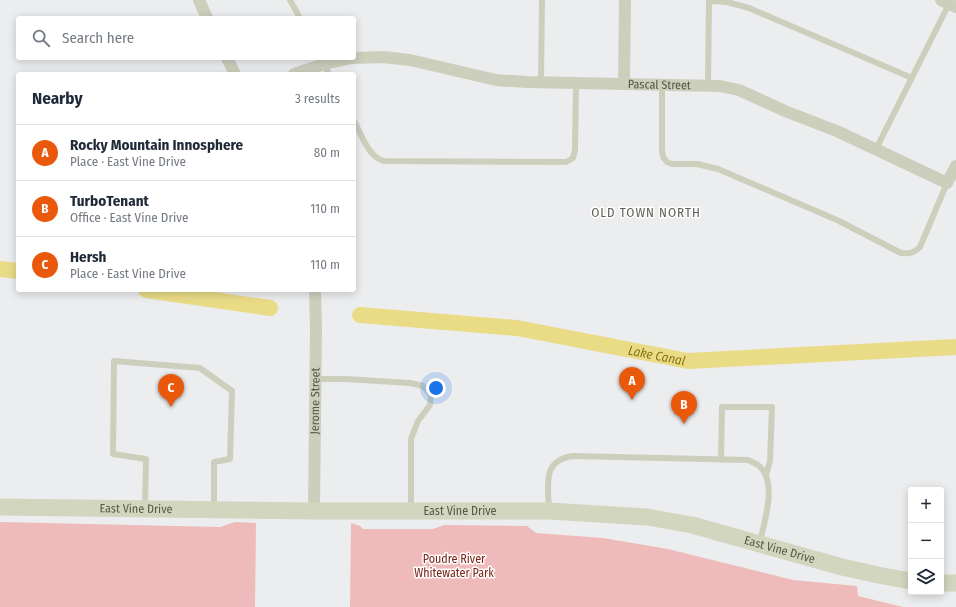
<!DOCTYPE html>
<html lang="en">
<head>
<meta charset="utf-8">
<style>
	body { margin:0; font-family:"Fira Sans Condensed",sans-serif; background:#f6f6f7; color:#1f2937 }
	.controls { position:absolute; right:12px; bottom:12px; display:grid; overflow:hidden; border-radius:4px; box-shadow:0 2px 10px #0003 }
	.controls button { width:36px; height:36px; display:grid; place-items:center; padding:0; border:0; border-bottom:1px solid #e0e1e3; background:#fff; color:#1f2937; font:20px sans-serif }
	.you { position:absolute; left:436px; top:388px; width:14px; height:14px; margin:-10px; border:3px solid #fff; border-radius:50%; background:#1a73e8; box-shadow:0 0 0 6px #1a73e833 }
	.badge { display:grid; place-items:center; width:26px; height:26px; border-radius:50%; background:#ea580c; color:#fff; font-size:13px; font-weight:700 }
	.pin { position:absolute; translate:-50% -33px; filter:drop-shadow(0 1px 2px #0008) }
	.pin::after { content:''; position:absolute; top:21px; width:14px; height:12px; background:inherit; clip-path:polygon(0 0,100% 0,50% 100%) }
	.list { margin:0; padding:0; list-style:none }
	h2 { display:flex; justify-content:space-between; align-items:center; height:52px; margin:0; padding:0 16px; font-size:17px }
	h2 small { font-size:13px; font-weight:400; color:#747a83 }
	.list li { display:grid; grid-template-columns:26px 1fr auto; gap:12px; align-items:center; box-sizing:border-box; height:56px; padding:0 16px; border-top:1px solid #e0e1e3 }
	.list b { display:block; font-size:15px; white-space:nowrap }
	.list p { margin:0; font-size:13px; white-space:nowrap; color:#747a83 }
	.list em { font-size:13px; font-style:normal; color:#747a83 }
	.icon { flex:none; width:22px; height:22px; fill:none; stroke:currentColor; stroke-width:2; stroke-linecap:round; stroke-linejoin:round }
	.map { position:relative; flex:none; width:956px; height:607px; overflow:hidden }
	.search { position:absolute; background:#fff; box-shadow:0 2px 10px #0003; left:16px; top:16px; width:340px; height:44px; display:flex; align-items:center; gap:10px; box-sizing:border-box; padding:0 14px; border-radius:4px; color:#747a83; font-size:15px }
	.panel { position:absolute; background:#fff; box-shadow:0 2px 10px #0003; left:16px; top:72px; width:340px; height:220px; border-radius:4px }
	.map>svg:first-child { display:block }
	.green { fill:#eebbba }
	.lines { fill:none; stroke-linecap:round; stroke-linejoin:round }
	.canal { stroke:#eadb87; stroke-width:16 }
	.service { stroke:#cdcfbd; stroke-width:6 }
	.minor { stroke:#cdcfbd; stroke-width:12 }
	.secondary { stroke:#d2d6bf; stroke-width:17 }
	.labels { text-anchor:middle; stroke-width:3; stroke-linejoin:round; paint-order:stroke }
	.street-label { font-size:12px; fill:#575945; stroke:#fff }
	.park-label { font-size:12px; fill:#792417; stroke:#fff }
	.neighbourhood-label { font-size:13px; letter-spacing:1px; fill:#606159; stroke:#fff }
	.water-label { font-size:13px; font-style:italic; fill:#87740e; stroke:#fff }
</style>
</head>
<body>
<div class="map">
<svg width="956" height="607" viewBox="0 0 956 607">
	<rect width="100%" height="100%" fill="#ecedef"/>
	<path class="green" d="M 0,522 L 220,527 L 235,522 L 256,523 L 255,607 L 0,607 Z
		M 351,523 L 360,526 L 363,529 L 433,529 L 444,525 L 527,526 L 536,533 L 603,538 L 668,549 L 793,580 L 857,586 L 858,596 L 903,607 L 350,607 Z"/>
	<g class="lines">
		<g class="canal">
			<path d="M 0,269 L 18,271"/>
			<path d="M 146,290 L 270,308"/>
			<path id="s1" d="M 360,315 L 517,328 L 688,361 L 956,347"/>
		</g>
		<path class="service" d="M 290,0 L 300,18
			M 709,1 L 727,2 L 749,8 L 912,78
			M 320,58 L 329,74
			M 541,83 L 542,0
			M 662,85 L 662,150 L 663,157 L 667,162 L 672,164 L 697,164 L 718,169 L 837,220 L 901,253 C 910,254 914,253 920,247 L 947,183
			M 708,86 L 709,0
			M 354,121 C 362,135 368,157 384,161 L 566,162 L 573,158 L 575,150 L 576,83
			M 876,149 L 949,4
			M 316,379 L 345,379 L 410,383 L 423,386 L 431,395 L 430,405 L 418,421 L 411,439 L 411,510
			M 721,460 L 722,407 L 772,407 L 770,461 L 766,475
			M 145,507 L 146,459 L 113,454 L 114,361 L 200,368 L 232,391 L 230,459 L 214,462 L 214,509
			M 549,509 C 548,485 542,460 573,456 L 748,460 C 752,462 758,464 761,468 C 777,484 764,523 760,542"/>
		<g class="minor">
			<path d="M 199,0 L 207,18"/>
			<path d="M 941,0 L 956,7"/>
			<path d="M 227,58 L 235,74"/>
			<path id="s2" d="M 354,58 L 383,57 L 410,60 L 496,80 L 527,82 L 720,86 L 739,90 L 785,111 L 839,132 L 947,183 L 956,166"/>
			<path d="M 294,74 L 324,64 L 352,58"/>
			<path d="M 624,84 L 625,0"/>
			<path id="s3" d="M 314,511 L 316,328 L 315,290"/>
		</g>
		<g class="secondary">
			<path id="s4" d="M 0,507 L 314,511 L 549,511 L 647,517 L 692,525 L 842,567 L 878,575 L 911,581"/>
			<path d="M 941,583 L 956,583"/>
		</g>
	</g>
	<g class="labels">
		<g class="street-label">
			<text dy="4" stroke="none"><textPath href="#s2" startOffset="308">Pascal Street</textPath></text>
			<text dy="4" stroke="none"><textPath href="#s3" startOffset="110">Jerome Street</textPath></text>
			<text dy="4" stroke="none"><textPath href="#s4" startOffset="136">East Vine Drive</textPath></text>
			<text dy="4" stroke="none"><textPath href="#s4" startOffset="460">East Vine Drive</textPath></text>
			<text dy="4" stroke="none"><textPath href="#s4" startOffset="784">East Vine Drive</textPath></text>
		</g>
		<g class="park-label">
			<text x="454" y="563">Poudre River<tspan x="454" dy="14">Whitewater Park</tspan></text>
		</g>
		<g class="neighbourhood-label">
			<text x="646" y="217">OLD TOWN NORTH</text>
		</g>
		<g class="water-label">
			<text dy="5" stroke="none"><textPath href="#s1" startOffset="300">Lake Canal</textPath></text>
		</g>
	</g>
</svg>
<div class="controls">
<button>+</button>
<button>−</button>
<button><svg class="icon" aria-label="layers" viewBox="0 0 24 24"><path d="M12 4l9 5-9 5-9-5zM3 14l9 5 9-5"/></svg></button>
</div>
<div class="you"></div>
<div class="pin badge" style="left:632px;top:400px">A</div>
<div class="pin badge" style="left:684px;top:424px">B</div>
<div class="pin badge" style="left:171px;top:407px">C</div>
<div class="search"><svg class="icon" aria-label="search" viewBox="0 0 24 24"><circle cx="10" cy="10" r="6"/><path d="M15 15l6 6"/></svg>Search here</div>
<section class="panel">
<h2>Nearby<small>3 results</small></h2>
<ul class="list">
<li><span class="badge">A</span><div><b>Rocky Mountain Innosphere</b><p>Place · East Vine Drive</p></div><em>80 m</em></li>
<li><span class="badge">B</span><div><b>TurboTenant</b><p>Office · East Vine Drive</p></div><em>110 m</em></li>
<li><span class="badge">C</span><div><b>Hersh</b><p>Place · East Vine Drive</p></div><em>110 m</em></li>
</ul>
</section>
</div>
</body>
</html>
